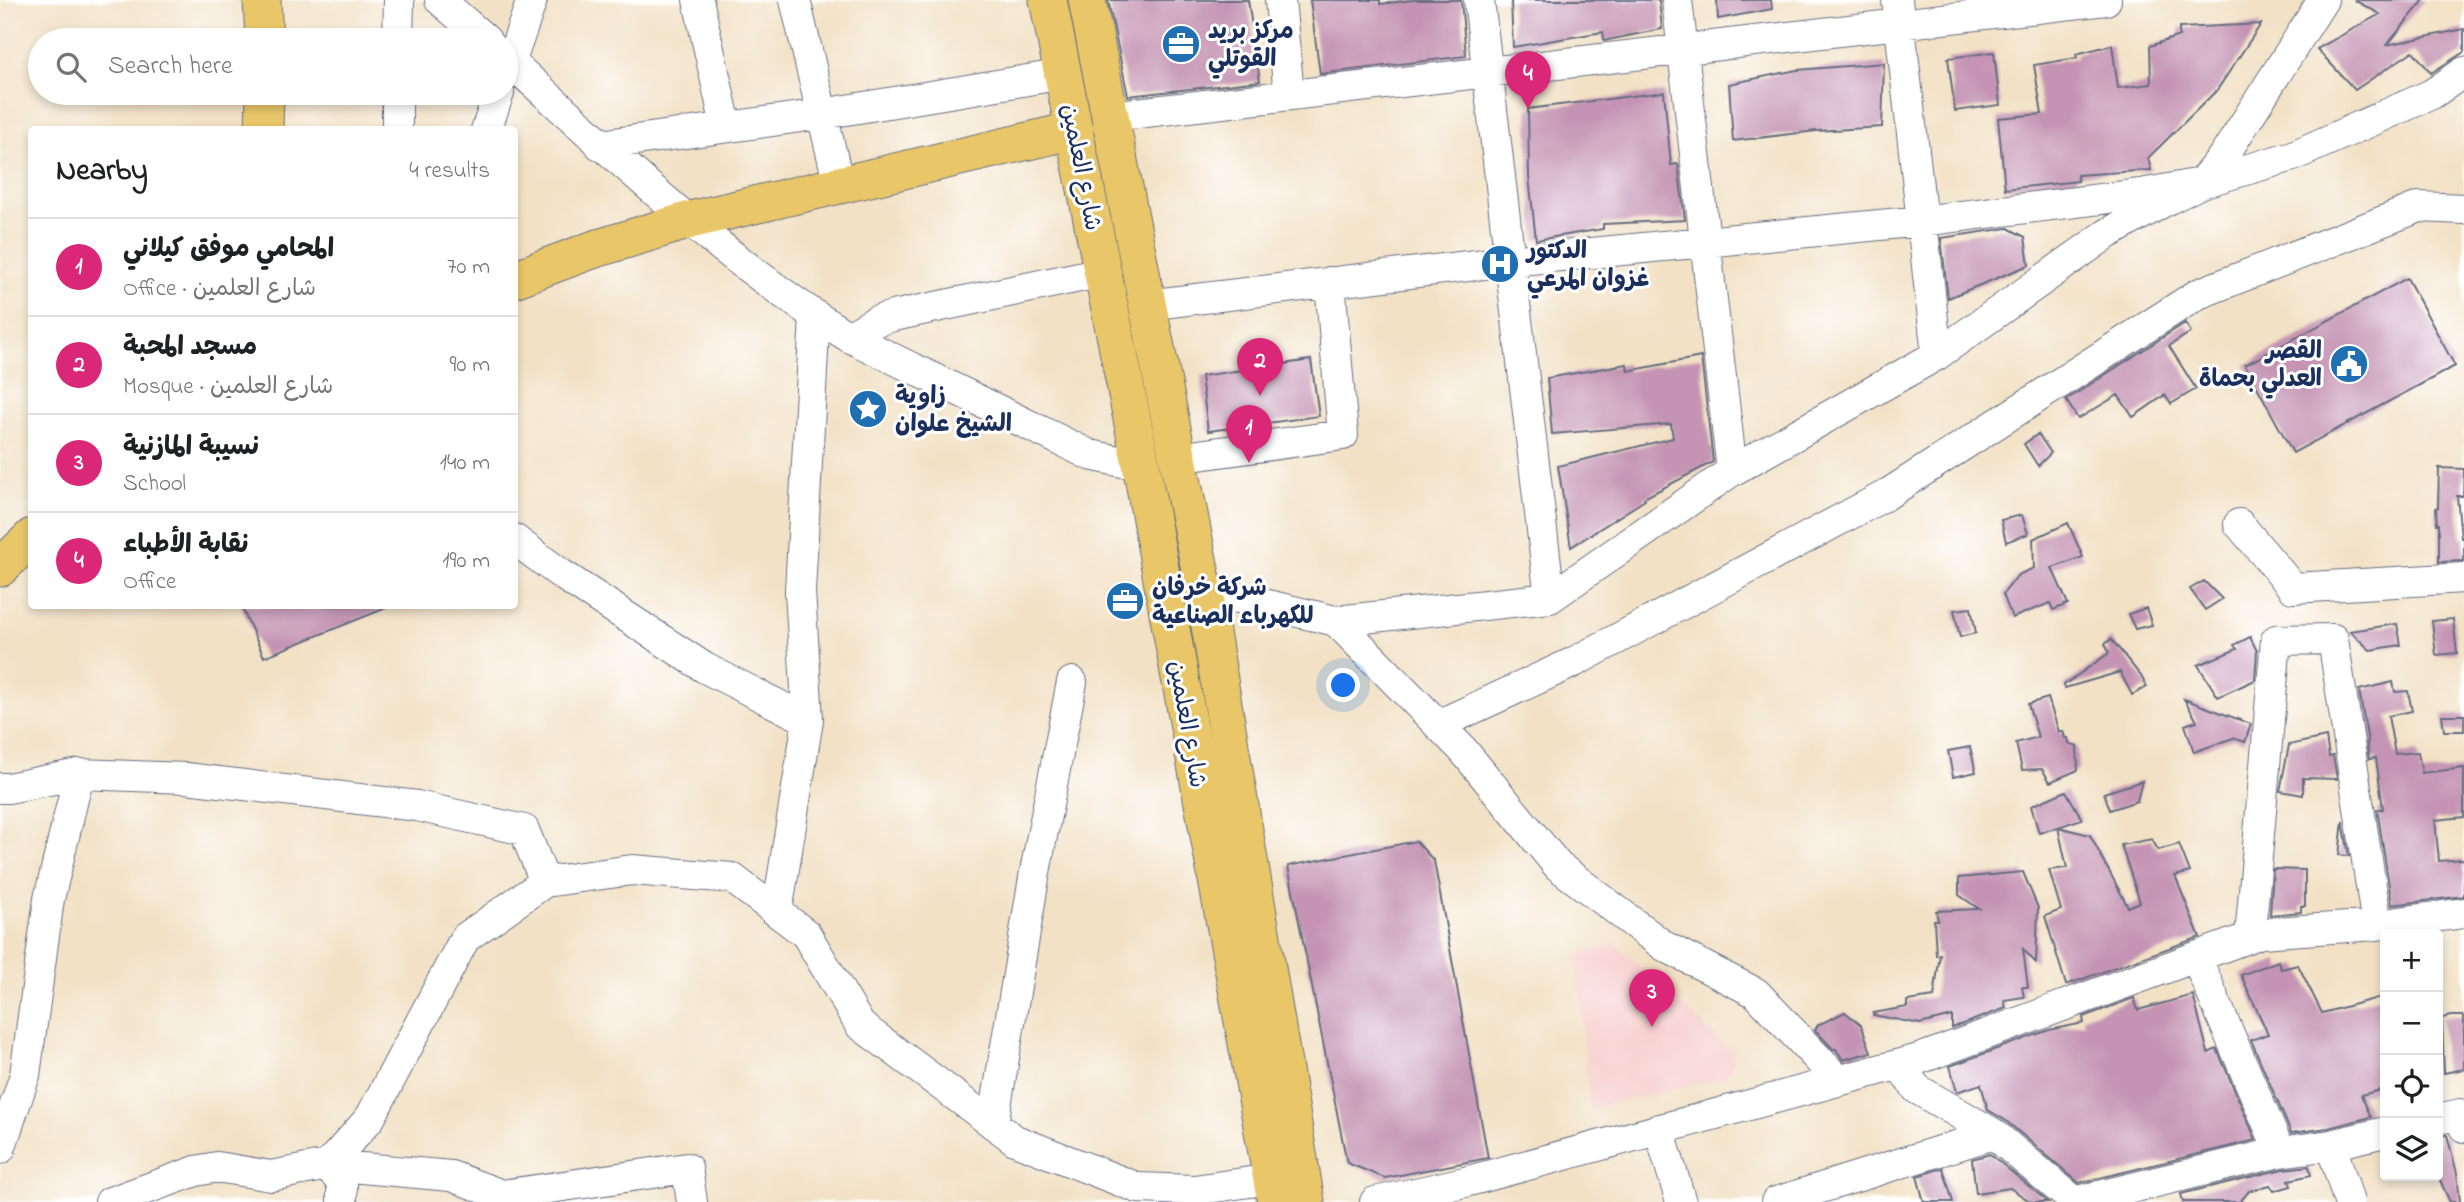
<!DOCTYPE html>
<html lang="en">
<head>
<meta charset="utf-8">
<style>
	body { margin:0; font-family:"Indie Flower","Playpen Sans Arabic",sans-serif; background:#f2f2f2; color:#202124 }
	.controls { position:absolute; right:21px; bottom:21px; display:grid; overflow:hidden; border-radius:7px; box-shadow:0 4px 10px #0003 }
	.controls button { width:63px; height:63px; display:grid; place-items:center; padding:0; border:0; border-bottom:2px solid #e0e0e0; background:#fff; color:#202124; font:35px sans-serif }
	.you { position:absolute; left:1344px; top:686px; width:24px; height:24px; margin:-18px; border:5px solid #fff; border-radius:50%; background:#1a73e8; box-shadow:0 0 0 10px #1a73e833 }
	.badge { display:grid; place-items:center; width:46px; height:46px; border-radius:50%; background:#db2777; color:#fff; font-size:23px; font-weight:700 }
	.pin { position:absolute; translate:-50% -58px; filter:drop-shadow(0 2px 4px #0008) }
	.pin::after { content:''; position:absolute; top:37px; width:24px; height:21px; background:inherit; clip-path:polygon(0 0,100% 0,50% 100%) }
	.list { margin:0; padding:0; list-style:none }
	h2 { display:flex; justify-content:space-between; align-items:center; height:91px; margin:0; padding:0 28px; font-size:30px }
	h2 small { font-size:23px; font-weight:400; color:#757577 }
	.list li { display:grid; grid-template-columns:46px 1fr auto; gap:21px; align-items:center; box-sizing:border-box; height:98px; padding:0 28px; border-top:2px solid #e0e0e0 }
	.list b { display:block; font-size:26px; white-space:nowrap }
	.list p { margin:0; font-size:23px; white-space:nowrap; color:#757577 }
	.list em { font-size:23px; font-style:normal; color:#757577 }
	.icon { flex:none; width:38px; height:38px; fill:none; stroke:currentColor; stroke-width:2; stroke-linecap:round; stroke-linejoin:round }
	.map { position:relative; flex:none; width:2464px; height:1202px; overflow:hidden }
	.search { position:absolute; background:#fff; box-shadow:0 4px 10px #0003; left:28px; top:28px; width:490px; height:77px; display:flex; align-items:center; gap:18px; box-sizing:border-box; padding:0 24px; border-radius:38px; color:#757577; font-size:26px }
	.panel { position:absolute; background:#fff; box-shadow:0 4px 10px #0003; left:28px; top:126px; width:490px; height:483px; border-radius:7px }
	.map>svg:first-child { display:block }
	.built { fill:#f7d0cf }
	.building { fill:#c594b4 }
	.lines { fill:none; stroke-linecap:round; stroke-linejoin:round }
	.minor-casing { stroke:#666d82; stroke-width:32 }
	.major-casing { stroke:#666d82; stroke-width:39 }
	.minor { stroke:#fff; stroke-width:30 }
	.major { stroke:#e9c769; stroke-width:37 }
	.labels { text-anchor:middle; stroke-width:6; stroke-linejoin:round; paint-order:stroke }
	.poi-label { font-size:24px; font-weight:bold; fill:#1b2f5e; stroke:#fff; text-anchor:start }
	.street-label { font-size:24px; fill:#1b2f5e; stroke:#fff }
</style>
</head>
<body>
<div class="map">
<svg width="2464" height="1202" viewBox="0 0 2464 1202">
	<rect width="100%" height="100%" fill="#fff"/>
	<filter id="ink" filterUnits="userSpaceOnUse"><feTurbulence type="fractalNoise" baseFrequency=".0143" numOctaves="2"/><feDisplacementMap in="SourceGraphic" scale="14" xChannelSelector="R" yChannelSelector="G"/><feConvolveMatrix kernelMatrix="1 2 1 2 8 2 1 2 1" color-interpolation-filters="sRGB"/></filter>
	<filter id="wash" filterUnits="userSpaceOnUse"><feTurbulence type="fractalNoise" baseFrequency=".00686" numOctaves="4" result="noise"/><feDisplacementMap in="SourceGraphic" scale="28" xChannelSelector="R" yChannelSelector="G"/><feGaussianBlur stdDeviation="1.57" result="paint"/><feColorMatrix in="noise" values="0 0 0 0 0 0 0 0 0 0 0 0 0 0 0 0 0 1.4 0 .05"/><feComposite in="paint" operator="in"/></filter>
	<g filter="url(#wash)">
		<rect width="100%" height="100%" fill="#f2e1c5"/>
		<path class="built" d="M 1616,944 L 1735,1055 L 1727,1077 L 1590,1109 L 1576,955 Z"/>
		<g id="blocks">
			<path class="building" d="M 1108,0 L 1248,0 L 1260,81 L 1128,96 Z
				M 1310,0 L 1380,0 L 1380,4 L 1413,0 L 1461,0 L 1466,56 L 1320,74 Z
				M 1511,0 L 1659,0 L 1662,29 L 1608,40 L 1604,41 L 1603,32 L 1513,47 Z
				M 1717,0 L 1771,0 L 1772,9 L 1718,19 Z
				M 2354,0 L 2424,0 L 2387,45 L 2464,29 L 2464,52 L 2431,73 L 2413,51 L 2355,90 L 2317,49 L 2380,14 Z
				M 2261,24 L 2217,90 L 2148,158 L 2151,170 L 2077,175 L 2078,181 L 2005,189 L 1998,118 L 2042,114 L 2034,65 L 2077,58 L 2076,54 L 2112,45 L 2118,88 L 2151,84 L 2150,46 L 2179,36 L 2179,28 Z
				M 1994,52 L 2000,105 L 1955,111 L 1948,58 Z
				M 1884,63 L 1882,127 L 1816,131 L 1733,141 L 1729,84 L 1797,70 Z
				M 1664,92 L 1671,165 L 1678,164 L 1685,220 L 1603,224 L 1603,229 L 1536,240 L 1529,177 L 1528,109 Z
				M 2008,228 L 2025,237 L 2029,265 L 1948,298 L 1941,238 Z
				M 2407,278 L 2455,366 L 2293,453 L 2245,365 Z
				M 2185,323 L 2191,332 L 2169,346 L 2196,389 L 2171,404 L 2165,395 L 2133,417 L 2118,395 L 2078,419 L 2066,400 Z
				M 1701,357 L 1713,462 L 1644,498 L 1645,500 L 1571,547 L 1558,466 L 1673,438 L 1671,424 L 1552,434 L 1547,378 L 1627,364 L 1628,371 Z
				M 1311,360 L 1319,416 L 1208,431 L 1201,376 Z
				M 2038,434 L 2051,453 L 2038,466 L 2024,444 Z
				M 2439,468 L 2464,469 L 2463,496 L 2457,496 L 2461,538 L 2464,538 L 2464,561 L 2439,562 L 2439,524 L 2437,524 L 2436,508 L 2438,507 Z
				M 2022,515 L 2028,534 L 2006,542 L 2001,520 Z
				M 2068,523 L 2083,557 L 2052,568 L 2068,604 L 2053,610 L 2050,603 L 2012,618 L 2003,594 L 2018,575 L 2034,568 L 2033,539 Z
				M 2204,581 L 2222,599 L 2205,610 L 2190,589 Z
				M 241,606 L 391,606 L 264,657 Z
				M 1971,608 L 1976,633 L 1960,637 L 1954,610 Z
				M 2146,608 L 2152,625 L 2135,629 L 2128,614 Z
				M 2453,619 L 2457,653 L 2436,655 L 2432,621 Z
				M 2397,624 L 2401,645 L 2370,650 L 2350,631 Z
				M 2250,637 L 2257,651 L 2255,680 L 2218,697 L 2198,665 L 2237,649 L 2234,645 Z
				M 2111,639 L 2141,676 L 2147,687 L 2132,695 L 2120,672 L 2065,688 L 2064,685 L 2109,653 L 2105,644 Z
				M 2393,682 L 2395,692 L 2408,691 L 2412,711 L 2388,716 L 2395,754 L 2418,752 L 2422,773 L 2464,768 L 2464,817 L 2435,820 L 2439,861 L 2464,859 L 2464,896 L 2392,905 L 2377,809 L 2383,809 L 2376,758 L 2369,759 L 2367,743 L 2368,742 L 2359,690 Z
				M 2048,698 L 2059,732 L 2063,731 L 2065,738 L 2068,738 L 2069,743 L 2077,747 L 2078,770 L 2050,782 L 2042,769 L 2022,770 L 2016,743 L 2038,737 L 2028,704 Z
				M 2184,699 L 2251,724 L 2245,742 L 2233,738 L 2194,752 L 2185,725 L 2197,721 Z
				M 2442,715 L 2464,715 L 2464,731 L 2444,731 Z
				M 2326,737 L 2329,757 L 2333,756 L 2337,779 L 2303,778 L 2303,795 L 2280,791 L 2289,745 Z
				M 1970,747 L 1976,772 L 1953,777 L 1948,751 Z
				M 2142,781 L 2137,801 L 2110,810 L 2104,793 Z
				M 2066,791 L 2082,819 L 2058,827 L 2090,835 L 2128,907 L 2140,902 L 2121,845 L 2152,839 L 2158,850 L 2179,844 L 2190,872 L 2175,876 L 2200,937 L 2066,985 L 2045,916 L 2061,910 L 2049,870 L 2067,868 L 2058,827 L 2039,833 L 2031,806 Z
				M 2343,821 L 2349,856 L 2339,855 Z
				M 1416,841 L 1434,861 L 1488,1158 L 1385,1178 L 1347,1163 L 1288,866 Z
				M 2273,869 L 2305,870 L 2305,906 L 2301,906 L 2301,912 L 2270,915 Z
				M 2023,872 L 2038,908 L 2036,963 L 2023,949 L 2028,987 L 2022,987 L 2024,997 L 2004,1000 L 2006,1008 L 1952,1028 L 1952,1016 L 1920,1024 L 1873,1015 L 1873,1013 L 1907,1007 L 1907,1001 L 1934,997 L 1940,954 L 1936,955 L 1934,920 L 1938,920 L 1936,911 L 1979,909 L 1959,895 L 1959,878 Z
				M 2278,961 L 2281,969 L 2298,965 L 2322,1013 L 2385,996 L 2385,1089 L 2361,1095 L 2371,1117 L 2328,1128 L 2291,1133 L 2251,1040 L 2268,1034 L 2241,975 Z
				M 2193,995 L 2208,1053 L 2217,1049 L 2256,1140 L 2079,1183 L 2005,1120 L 1988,1110 L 1981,1084 L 1957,1092 L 1950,1066 L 2049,1030 L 2084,1023 L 2083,1017 L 2134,998 L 2138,1010 Z
				M 1845,1012 L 1861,1025 L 1871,1052 L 1843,1060 L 1836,1049 L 1833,1049 L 1815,1030 L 1818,1025 Z
				M 2452,1016 L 2464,1016 L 2464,1069 L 2444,1073 L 2442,1018 Z
				M 2447,1135 L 2457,1173 L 2460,1202 L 2450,1202 L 2438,1176 L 2438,1136 Z
				M 1990,1154 L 2048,1202 L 2031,1202 L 2010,1188 L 1976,1193 L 1972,1159 Z
				M 2309,1166 L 2311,1175 L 2289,1180 L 2291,1186 L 2274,1191 L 2270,1185 L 2249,1191 L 2240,1202 L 2183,1202 L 2181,1194 L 2283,1169 Z
				M 1943,1168 L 1953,1202 L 1924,1202 L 1917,1176 Z"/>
		</g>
	</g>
	<g filter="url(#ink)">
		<use href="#blocks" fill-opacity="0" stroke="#666d82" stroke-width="2"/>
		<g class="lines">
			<g class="minor-casing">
				<path id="minor" d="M 440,0 L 486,40
					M 698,0 L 726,126
					M 795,0 L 839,185
					M 1280,0 L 1289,95
					M 1479,0 L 1550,598
					M 1677,0 L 1732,471
					M 1897,0 L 1937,355
					M 398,40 L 399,0
					M 506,58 C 615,156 723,260 849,337 L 1090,455 L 1123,462 L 1140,459
					M 506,75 L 532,0
					M 1111,116 L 2106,0
					M 397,130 L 397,93
					M 486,130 L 499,93
					M 600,145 L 822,114 L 1064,74
					M 1146,305 L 1509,261 L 1921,221 L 2141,194 L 2201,183 L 2225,154 L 2323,0
					M 849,337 L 876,321 L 893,316 L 1103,272
					M 1177,458 L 1343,435 L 1330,282
					M 2239,524 L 2293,588 L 2464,578
					M 514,539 L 561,574 L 705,668 L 808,720
					M 1204,590 L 1336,621 L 1463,750 L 1558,866 L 1664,946 L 1756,993 L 1839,1081
					M 1336,621 L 1550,598 L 1732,471 L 1937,355 L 2107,234 L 2163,202 L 2201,183 L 2293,156 L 2432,94 L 2464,72
					M 1438,725 L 1574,662 L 1886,495 L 2198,294 L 2419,207 L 2464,209
					M 0,788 L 8,788 L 79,774 L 186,778 L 417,806 L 524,830 L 545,882
					M 777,912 L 808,720 L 800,591 L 815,316
					M 2250,937 L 2276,640 L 2333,639 L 2377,925
					M 2196,957 L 2280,1152
					M 1899,1065 L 1917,1089 L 1994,1134 L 2075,1202
					M 2438,1119 L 2460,1114 L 2464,1127
					M 993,1124 L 1035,872 L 1072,682
					M 1659,1129 L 1681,1202
					M 2331,1145 L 2349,1202
					M 0,1149 L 25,1075 L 49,899 L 79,774
					M 328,1165 L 370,1118 L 465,938 L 545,882 L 632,870 L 732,878 L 806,934 L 860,1025 L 1015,1140 L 1138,1188 L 1194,1190 L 1271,1179
					M 328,1165 L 342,1183 L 342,1202
					M 110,1202 L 196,1171 L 217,1167 L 271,1176 L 328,1165 L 451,1176 L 502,1195 L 687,1168 L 692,1202
					M 1375,1202 L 1465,1182 L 1919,1059 L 2261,933 L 2377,925 L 2464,913
					M 1776,1202 L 1994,1134
					M 2074,1202 L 2280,1152 L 2331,1145 L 2385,1132"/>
			</g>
			<g class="major-casing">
				<path id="major" d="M 262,0 L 264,40
					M 1048,0 L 1140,459 L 1276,1202
					M 1087,0 L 1204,590 L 1306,1202
					M 264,130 L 265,93
					M 514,279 L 592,250 L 690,220 L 1075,130
					M 0,568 L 32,537"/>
			</g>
			<use href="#minor" class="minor"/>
			<use href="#major" class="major"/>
		</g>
	</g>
	<defs>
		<g id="office-disc" transform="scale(2.0125)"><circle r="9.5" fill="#1f6fb2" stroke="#fff"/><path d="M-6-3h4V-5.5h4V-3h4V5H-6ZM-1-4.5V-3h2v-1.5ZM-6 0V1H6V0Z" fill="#fff"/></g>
		<g id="hospital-disc" transform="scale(2.0125)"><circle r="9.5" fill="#1f6fb2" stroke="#fff"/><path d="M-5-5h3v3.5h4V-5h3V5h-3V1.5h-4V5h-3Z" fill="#fff"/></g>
		<g id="civic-disc" transform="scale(2.0125)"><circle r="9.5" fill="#1f6fb2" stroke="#fff"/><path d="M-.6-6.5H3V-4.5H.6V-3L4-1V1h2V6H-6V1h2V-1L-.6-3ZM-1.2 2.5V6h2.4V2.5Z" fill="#fff"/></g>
		<g id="sight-disc" transform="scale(2.0125)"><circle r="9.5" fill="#1f6fb2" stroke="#fff"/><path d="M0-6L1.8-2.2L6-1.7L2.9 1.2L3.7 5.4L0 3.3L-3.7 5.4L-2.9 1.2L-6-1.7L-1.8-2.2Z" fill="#fff"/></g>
	</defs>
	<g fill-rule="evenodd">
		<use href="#office-disc" x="1181" y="44"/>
		<use href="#hospital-disc" x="1500" y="264"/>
		<use href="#civic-disc" x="2349" y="364"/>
		<use href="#sight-disc" x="868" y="409"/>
		<use href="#office-disc" x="1125" y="601"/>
	</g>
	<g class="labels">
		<g class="poi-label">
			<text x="1208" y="38">مركز بريد<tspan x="1208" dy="28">القوتلي</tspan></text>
			<text x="1527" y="258">الدكتور<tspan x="1527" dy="28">غزوان المرعي</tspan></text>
			<text x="2322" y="358" text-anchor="end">القصر<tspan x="2322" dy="28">العدلي بحماة</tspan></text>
			<text x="895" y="403">زاوية<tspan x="895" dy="28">الشيخ علوان</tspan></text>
			<text x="1152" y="595">شركة خرفان<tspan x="1152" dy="28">للكهرباء الصناعية</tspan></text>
		</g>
		<g class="street-label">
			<text transform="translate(1082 167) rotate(79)" y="8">شارع العلمين</text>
			<text transform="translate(1188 724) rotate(80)" y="8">شارع العلمين</text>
		</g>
	</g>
</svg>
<div class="controls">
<button>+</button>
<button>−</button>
<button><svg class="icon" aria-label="locate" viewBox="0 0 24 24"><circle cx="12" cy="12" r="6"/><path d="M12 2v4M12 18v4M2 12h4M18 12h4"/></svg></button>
<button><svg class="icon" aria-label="layers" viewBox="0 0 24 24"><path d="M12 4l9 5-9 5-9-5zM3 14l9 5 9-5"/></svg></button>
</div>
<div class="you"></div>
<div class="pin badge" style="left:1249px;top:463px">1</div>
<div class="pin badge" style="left:1260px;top:396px">2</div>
<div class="pin badge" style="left:1652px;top:1027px">3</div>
<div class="pin badge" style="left:1528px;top:109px">4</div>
<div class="search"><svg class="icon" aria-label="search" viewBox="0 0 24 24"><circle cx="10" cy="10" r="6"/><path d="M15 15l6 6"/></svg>Search here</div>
<section class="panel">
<h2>Nearby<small>4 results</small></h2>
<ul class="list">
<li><span class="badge">1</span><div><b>المحامي موفق كيلاني</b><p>Office · شارع العلمين</p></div><em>70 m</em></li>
<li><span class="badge">2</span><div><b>مسجد المحبة</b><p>Mosque · شارع العلمين</p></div><em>90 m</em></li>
<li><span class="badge">3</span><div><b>نسيبة المازنية</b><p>School</p></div><em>140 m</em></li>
<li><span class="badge">4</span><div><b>نقابة الأطباء</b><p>Office</p></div><em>190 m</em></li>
</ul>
</section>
</div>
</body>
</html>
